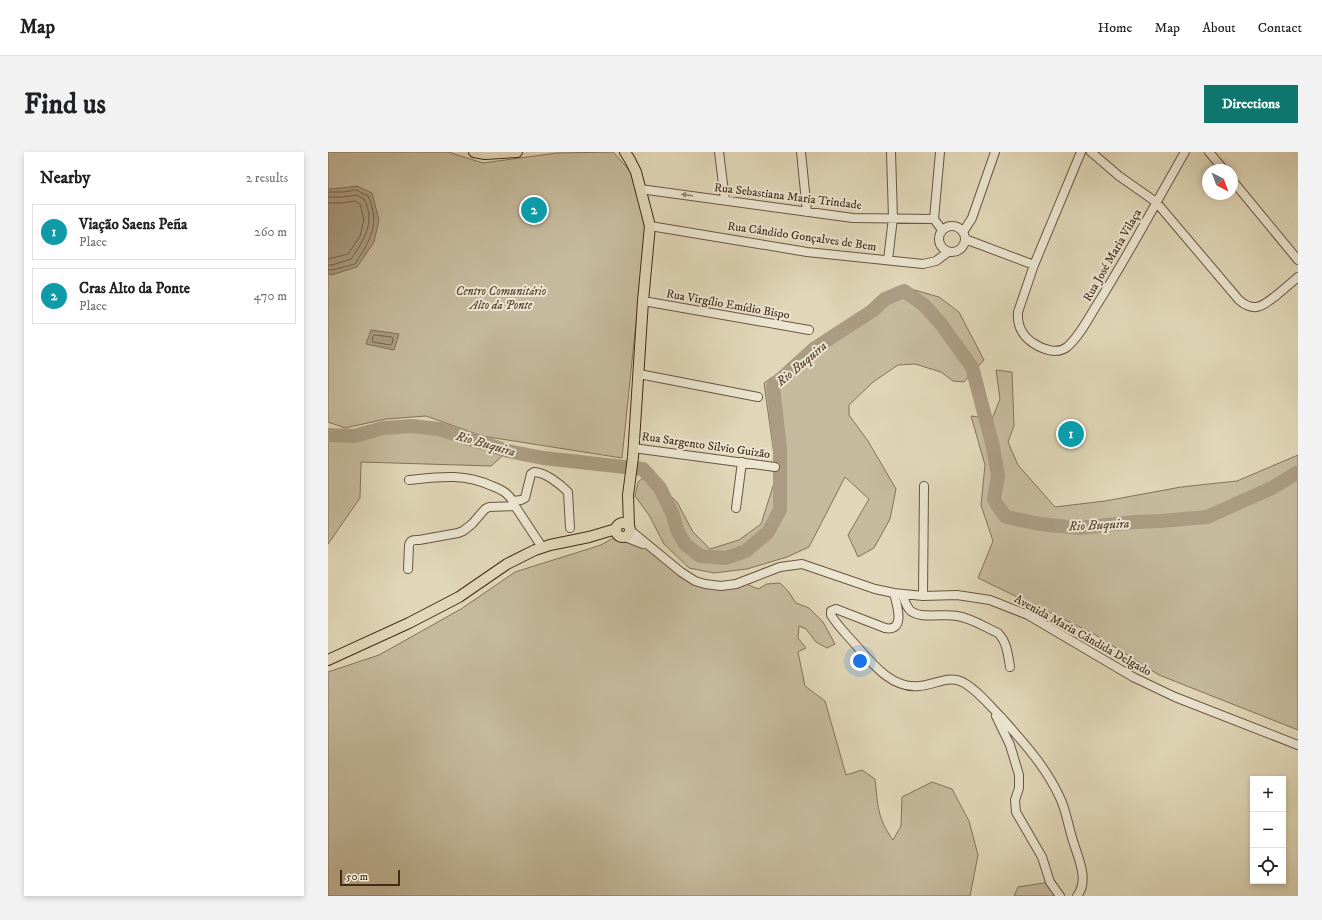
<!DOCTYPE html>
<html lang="en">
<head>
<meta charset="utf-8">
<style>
	body { margin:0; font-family:"IM FELL DW Pica",serif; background:#f2f2f2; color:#202124 }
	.controls { position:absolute; right:12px; bottom:12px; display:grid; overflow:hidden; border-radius:0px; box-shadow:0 2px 6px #0003 }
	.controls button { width:36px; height:36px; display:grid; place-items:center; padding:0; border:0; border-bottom:1px solid #e0e0e0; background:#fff; color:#202124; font:20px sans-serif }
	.compass { position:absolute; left:874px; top:12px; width:36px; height:36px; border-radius:50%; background:#fff; box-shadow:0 2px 6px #0003; rotate:139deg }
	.scale { position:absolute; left:12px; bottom:10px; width:60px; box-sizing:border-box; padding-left:4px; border:2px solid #422a18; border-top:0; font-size:11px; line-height:14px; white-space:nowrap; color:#422a18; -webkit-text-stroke:3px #ebe5d1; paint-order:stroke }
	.you { position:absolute; left:532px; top:509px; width:14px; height:14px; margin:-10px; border:3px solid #fff; border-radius:50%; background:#1a73e8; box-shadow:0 0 0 6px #1a73e833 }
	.badge { display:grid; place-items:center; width:26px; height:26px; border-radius:50%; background:#0f766e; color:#fff; font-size:13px; font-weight:700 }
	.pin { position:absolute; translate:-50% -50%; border:2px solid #fff; box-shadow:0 1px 4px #0006 }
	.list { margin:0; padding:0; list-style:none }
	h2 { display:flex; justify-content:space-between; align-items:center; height:52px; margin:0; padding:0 16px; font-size:17px }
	h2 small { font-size:13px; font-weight:400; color:#757577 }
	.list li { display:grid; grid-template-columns:26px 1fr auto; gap:12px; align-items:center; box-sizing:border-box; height:56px; margin:0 8px 8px; padding:0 8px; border:1px solid #e0e0e0; border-radius:0px }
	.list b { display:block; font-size:15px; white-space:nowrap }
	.list p { margin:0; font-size:13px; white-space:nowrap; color:#757577 }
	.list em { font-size:13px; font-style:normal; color:#757577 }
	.icon { flex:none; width:22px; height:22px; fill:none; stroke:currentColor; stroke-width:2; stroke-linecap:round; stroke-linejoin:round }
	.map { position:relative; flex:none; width:970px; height:744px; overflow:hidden; border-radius:0px }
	header { display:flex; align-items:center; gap:24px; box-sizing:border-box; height:56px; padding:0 20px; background:#fff; border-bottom:1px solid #e0e0e0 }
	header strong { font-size:19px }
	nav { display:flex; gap:22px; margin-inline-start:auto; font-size:14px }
	.intro { display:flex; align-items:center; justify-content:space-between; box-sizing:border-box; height:96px; padding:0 24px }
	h1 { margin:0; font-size:28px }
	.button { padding:10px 18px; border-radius:0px; background:#0f766e; color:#fff; font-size:14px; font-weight:700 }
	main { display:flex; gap:24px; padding:0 24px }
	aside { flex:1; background:#fff; border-radius:0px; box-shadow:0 2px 6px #0003 }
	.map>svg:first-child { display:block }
	.green { fill:#c5ba9d; stroke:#84725a }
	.water { fill:#aa9c82; stroke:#806e58 }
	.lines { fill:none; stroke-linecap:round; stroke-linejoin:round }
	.shore { stroke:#76634d; stroke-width:1 }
	.river { stroke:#aa9c82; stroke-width:14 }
	.minor-casing { stroke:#6a5540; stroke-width:10 }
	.major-casing { stroke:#422a18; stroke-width:12 }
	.minor { stroke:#ebe5d1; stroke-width:8 }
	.major { stroke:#e0d7b8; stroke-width:10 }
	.oneway { fill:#968874 }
	.labels { text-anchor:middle; stroke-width:4; stroke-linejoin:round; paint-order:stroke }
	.street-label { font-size:12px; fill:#422a18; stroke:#ebe5d1 }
	.park-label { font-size:12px; font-style:italic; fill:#5c4733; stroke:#ebe5d1 }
	.water-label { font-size:13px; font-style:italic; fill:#5c4632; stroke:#ebe5d1 }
</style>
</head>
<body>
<header>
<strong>Map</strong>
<nav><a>Home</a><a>Map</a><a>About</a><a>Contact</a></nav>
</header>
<div class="intro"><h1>Find us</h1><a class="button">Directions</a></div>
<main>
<aside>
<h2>Nearby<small>2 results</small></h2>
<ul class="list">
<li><span class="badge" style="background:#0f9aa8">1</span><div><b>Viação Saens Peña</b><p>Place</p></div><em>260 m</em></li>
<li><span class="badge" style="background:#0f9aa8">2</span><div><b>Cras Alto da Ponte</b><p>Place</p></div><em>470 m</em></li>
</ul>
</aside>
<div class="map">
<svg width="970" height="744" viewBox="0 0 970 744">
	<rect width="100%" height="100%" fill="#e0d7b8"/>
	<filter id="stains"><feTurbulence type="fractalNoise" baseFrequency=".005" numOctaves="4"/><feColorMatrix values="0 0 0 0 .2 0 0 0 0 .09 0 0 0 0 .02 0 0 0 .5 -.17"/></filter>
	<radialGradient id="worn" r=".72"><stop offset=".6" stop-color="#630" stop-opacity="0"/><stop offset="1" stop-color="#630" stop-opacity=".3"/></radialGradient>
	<path class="green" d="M 0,0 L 120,0 L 155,11 L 229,1 L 285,0 L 304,21 L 318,74 L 294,306 L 154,284 L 98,264 L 58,267 L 17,276 L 0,270 Z
		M 583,137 L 611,145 L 631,160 L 656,208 L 636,230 L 625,229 L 613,220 L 587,212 L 570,213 L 545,230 L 521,253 L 521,263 L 540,289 L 568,337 L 562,367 L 546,396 L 530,405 L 520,383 L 541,347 L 517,325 L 481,395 L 459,405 L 419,417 L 386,421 L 361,416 L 336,392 L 321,363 L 307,344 L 310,330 L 323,319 L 330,331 L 349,350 L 365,380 L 382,397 L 411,388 L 433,372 L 447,328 L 447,310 L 436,231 L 459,215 L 490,190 L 558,142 Z
		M 668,218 L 684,220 L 686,274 L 680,290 L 690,313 L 727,355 L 777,349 L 853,335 L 909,329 L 970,303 L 970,578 L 831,523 L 766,482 L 650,426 L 665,389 L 653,353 L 657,313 L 643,264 L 664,267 L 672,247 Z
		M 84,274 L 111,277 L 180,299 L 163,314 L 33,310 L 32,346 L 0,392 L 0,283 L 26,284 L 55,276 Z
		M 289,384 L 297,385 L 323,395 L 353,420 L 393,434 L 414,430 L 430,437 L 439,432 L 452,431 L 460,439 L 468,451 L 481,456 L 495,470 L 507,492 L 499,496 L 488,490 L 478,477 L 471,474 L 470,486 L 478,496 L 470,500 L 477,534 L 497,549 L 518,623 L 534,618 L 547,627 C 550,653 549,666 565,688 L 573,674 L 574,645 L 604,630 L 624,637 L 641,669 L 650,703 L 642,744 L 0,744 L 0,520 L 51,503 L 133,457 L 187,420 L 273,393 Z
		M 722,730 L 736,744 L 686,744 L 690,735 Z"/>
	<path class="water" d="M 29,34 L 44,41 L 51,68 L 46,90 L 29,115 L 3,123 L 0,122 L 0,37 L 14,36 Z
		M 43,178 L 71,182 L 66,198 L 38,192 Z"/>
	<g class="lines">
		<path class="shore" d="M 0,40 L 15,40 L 28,38 L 40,44 C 53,72 42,88 27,112 L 4,118 L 0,118
			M 0,45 L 15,45 L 28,43 L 36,47 C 48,70 36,88 23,107 L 4,113 L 0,113
			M 0,51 L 14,51 L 27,49 L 32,52 L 36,68 L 32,84 L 20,102 L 0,107
			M 47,183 L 64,185 L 65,187 L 64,192 L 62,193 L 45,190 L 44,188 L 45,184 Z"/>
		<path class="river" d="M 0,283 L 26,284 L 55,276 L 84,274 L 111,277 L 180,299 L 215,306 L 315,317 L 332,336 L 345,363 L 349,378 L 357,392 L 372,404 L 398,406 L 418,399 L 440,380 L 452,358 L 452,297 L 445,234 L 487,196 L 544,159 L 557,147 L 576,139 L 596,153 L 613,172 L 644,215 L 665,295 L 670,324 L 666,347 L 669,353 L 678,365 L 712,372 L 751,376 L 807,370 L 833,369 L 879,365 L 944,336 L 970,320"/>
		<g class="minor-casing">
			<path id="minor" d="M 391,0 L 397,48
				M 473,0 L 479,60
				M 612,0 L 606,67 L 614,78
				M 753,0 L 706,113 L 690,160 C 689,173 693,183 705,191 C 714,197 729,203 739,195 C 752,184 761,165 770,151 C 801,102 828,50 857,0
				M 763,0 L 791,24 L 828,50 L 911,148 C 927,162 936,153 950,142 C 957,136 963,131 970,125
				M 881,0 L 896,18
				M 904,28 L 970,108
				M 312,37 L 525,66 L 606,67
				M611 87a13 13 0 1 1 26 0a13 13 0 1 1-26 0Z
				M 322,74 L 479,100 L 595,112 L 608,109 L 620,100
				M 635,80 L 644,66 L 667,0
				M 637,87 L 706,113
				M 560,108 L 565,66 L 563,0
				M 315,149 L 481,178
				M 311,222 L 430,245
				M 305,296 L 447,315
				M 81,328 C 111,325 135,321 164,334 C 175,338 182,342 187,354
				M 185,349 L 193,348 L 197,346 L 203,322 L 206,320 C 217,320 232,332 240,340 L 242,376
				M 408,356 L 414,310
				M 302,378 L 353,420 L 367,429 L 377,432 L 393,434 L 408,432 L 452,415 L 474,412 L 547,437 L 566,441 L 595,444 L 629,443 L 662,448 L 700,463 L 805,525 L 847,545 L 970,593
				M 297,385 L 315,392
				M 80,417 L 81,393 C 83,387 87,388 91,388 L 130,381 L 135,379 L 144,372 L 157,357 L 161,355 L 187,354 L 214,395
				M 566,441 C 569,453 578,480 557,476 L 508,457 L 503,459 L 503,463 C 509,473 518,482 526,491 C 543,510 563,537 591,534 C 608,533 622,521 638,532 C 651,540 662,554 673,565 C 696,591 719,616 733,648 C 739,662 741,678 746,692 C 751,708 761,729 749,744
				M 575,443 C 576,447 578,453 581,457 C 589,468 615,461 629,464 C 643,466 657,475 670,481 C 679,490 680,503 682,515
				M 595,444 L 596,334
				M 668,564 L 682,593 L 691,623 L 691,636 L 687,648 L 688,660 L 714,705 L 722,730 L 732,744"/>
		</g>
		<g class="major-casing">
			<path id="major" d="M 146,0 L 157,2 L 189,0
				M 297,0 L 302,8 L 308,20 L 322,74 L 315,149 L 305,305 L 300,343 L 301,374
				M288 378a7 7 0 1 1 14 0a7 7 0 1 1-14 0Z
				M 0,508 L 81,471 L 131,445 L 179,412 L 207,398 L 222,393 L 261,385 L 288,377"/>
		</g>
		<use href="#minor" class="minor"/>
		<use href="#major" class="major"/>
	</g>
	<defs><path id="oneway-solid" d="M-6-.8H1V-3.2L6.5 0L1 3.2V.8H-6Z"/></defs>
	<use class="oneway" href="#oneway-solid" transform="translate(359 43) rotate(-172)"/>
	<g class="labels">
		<g class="street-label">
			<text transform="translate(460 44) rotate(7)" y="4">Rua Sebastiana Maria Trindade</text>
			<text transform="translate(474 84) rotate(8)" y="4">Rua Cândido Gonçalves de Bem</text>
			<text transform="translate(784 103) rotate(-60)" y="4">Rua José Maria Vilaça</text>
			<text transform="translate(400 152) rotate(10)" y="4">Rua Virgílio Emídio Bispo</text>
			<text transform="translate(378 293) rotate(8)" y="4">Rua Sargento Silvio Guizão</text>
			<text transform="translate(755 483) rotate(29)" y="4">Avenida Maria Cândida Delgado</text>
		</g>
		<g class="park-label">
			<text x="173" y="143">Centro Comunitário<tspan x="173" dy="14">Alto da Ponte</tspan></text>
		</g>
		<g class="water-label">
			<text transform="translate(473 211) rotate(-40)" y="5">Rio Buquira</text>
			<text transform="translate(158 291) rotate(16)" y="5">Rio Buquira</text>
			<text transform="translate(771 372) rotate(-3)" y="5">Rio Buquira</text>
		</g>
	</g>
	<rect width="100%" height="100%" filter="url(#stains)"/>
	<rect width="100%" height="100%" fill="url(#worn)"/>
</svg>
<div class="controls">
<button>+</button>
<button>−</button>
<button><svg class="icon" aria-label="locate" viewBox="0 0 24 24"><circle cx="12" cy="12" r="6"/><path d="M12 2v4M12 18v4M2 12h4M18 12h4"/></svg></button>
</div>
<svg class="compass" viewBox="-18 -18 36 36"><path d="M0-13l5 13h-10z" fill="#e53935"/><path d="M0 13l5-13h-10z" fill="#757577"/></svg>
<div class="scale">50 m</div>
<div class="you"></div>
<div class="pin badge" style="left:743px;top:282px;background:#0f9aa8">1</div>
<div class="pin badge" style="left:206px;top:58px;background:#0f9aa8">2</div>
</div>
</main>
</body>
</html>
